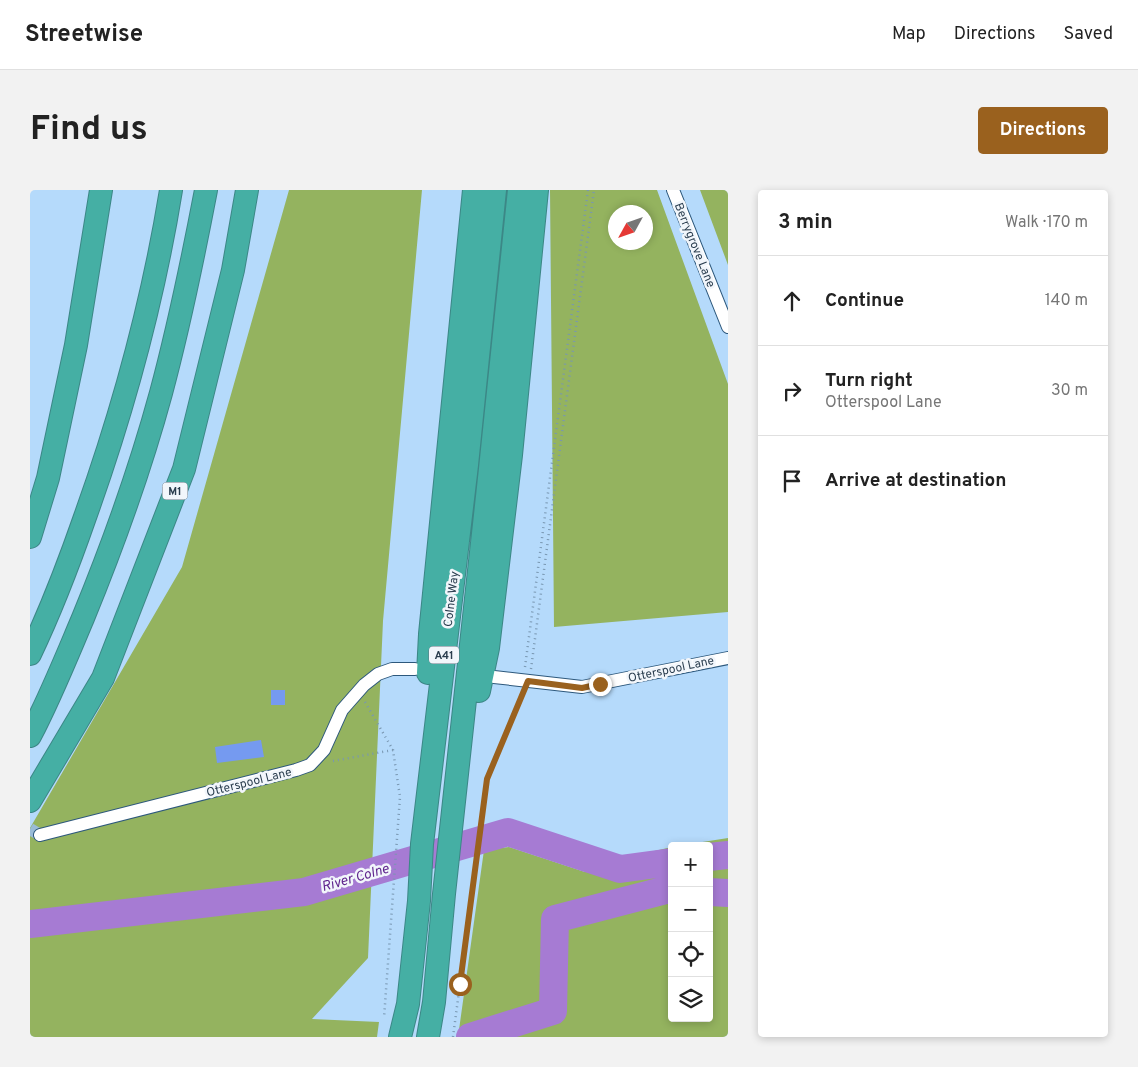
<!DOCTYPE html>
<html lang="en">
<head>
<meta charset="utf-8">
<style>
	body { margin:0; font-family:Overpass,sans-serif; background:#f2f2f2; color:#222 }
	.controls { position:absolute; right:15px; bottom:15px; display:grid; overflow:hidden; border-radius:5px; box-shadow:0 2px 8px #0003 }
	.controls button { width:45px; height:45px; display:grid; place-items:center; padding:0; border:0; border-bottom:1px solid #e0e0e0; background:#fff; color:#222; font:25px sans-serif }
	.compass { position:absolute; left:578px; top:15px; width:45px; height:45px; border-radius:50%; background:#fff; box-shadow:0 2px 8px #0003; rotate:230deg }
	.stop { position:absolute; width:15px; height:15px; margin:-11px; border:4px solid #9a611e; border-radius:50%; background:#fff }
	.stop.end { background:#9a611e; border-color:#fff; box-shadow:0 1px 5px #0008 }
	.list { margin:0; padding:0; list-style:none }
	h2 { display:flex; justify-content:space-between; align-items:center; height:65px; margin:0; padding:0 20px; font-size:21px }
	h2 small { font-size:16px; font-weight:400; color:#767676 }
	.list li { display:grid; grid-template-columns:32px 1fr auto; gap:15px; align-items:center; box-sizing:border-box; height:90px; padding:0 20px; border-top:1px solid #e0e0e0 }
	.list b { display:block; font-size:19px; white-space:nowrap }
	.list p { margin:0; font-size:16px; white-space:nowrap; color:#767676 }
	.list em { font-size:16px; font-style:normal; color:#767676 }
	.icon { flex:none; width:28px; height:28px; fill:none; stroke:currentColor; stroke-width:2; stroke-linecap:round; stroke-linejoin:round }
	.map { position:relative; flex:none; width:698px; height:847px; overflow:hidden; border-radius:5px }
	header { display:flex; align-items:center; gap:30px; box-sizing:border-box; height:70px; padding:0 25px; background:#fff; border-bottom:1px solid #e0e0e0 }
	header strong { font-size:24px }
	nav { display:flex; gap:28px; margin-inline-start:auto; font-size:18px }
	.intro { display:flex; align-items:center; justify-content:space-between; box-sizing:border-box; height:120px; padding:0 30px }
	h1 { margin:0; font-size:35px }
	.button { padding:12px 22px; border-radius:5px; background:#9a611e; color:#fff; font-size:18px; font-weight:700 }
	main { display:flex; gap:30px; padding:0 30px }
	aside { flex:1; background:#fff; border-radius:5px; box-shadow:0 2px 8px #0003 }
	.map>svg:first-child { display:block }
	.green { fill:#94b35f; fill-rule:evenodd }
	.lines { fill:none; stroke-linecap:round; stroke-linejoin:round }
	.river { stroke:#a67bd3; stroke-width:28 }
	.building { fill:#759af0 }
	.street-tunnel { stroke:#99bbd8; stroke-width:12; stroke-dasharray:12 6; stroke-linecap:butt }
	.street-casing { stroke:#2d587c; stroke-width:14 }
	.highway-casing { stroke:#3c8786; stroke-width:24 }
	.path { stroke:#7997b1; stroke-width:2.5; stroke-dasharray:1 4; stroke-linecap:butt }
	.street { stroke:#fff; stroke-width:12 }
	.highway { stroke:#45afa4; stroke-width:22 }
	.route { stroke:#9a611e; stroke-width:6 }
	.labels { text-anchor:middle; stroke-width:5; stroke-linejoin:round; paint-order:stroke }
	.shield { fill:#f2f6fb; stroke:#667482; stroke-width:1 }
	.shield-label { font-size:11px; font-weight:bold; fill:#2a3d4e }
	.street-label { font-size:12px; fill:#2a3d4e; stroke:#f2f6fb }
	.water-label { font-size:14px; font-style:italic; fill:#60268e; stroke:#f2f6fb }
</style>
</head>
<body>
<header>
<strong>Streetwise</strong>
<nav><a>Map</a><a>Directions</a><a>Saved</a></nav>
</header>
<div class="intro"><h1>Find us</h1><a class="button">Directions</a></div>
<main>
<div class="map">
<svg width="698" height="847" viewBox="0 0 698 847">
	<rect width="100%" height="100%" fill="#b5dafb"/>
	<path class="green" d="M 259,0 L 392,0 L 353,431 L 338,768 L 282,829 L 349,832 L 347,847 L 0,847 L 0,638 L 152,377 Z
		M 520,0 L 627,0 L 698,194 L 698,422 L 524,437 ZM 586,22 L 616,22 L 616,52 L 586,52 Z
		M 670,0 L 698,0 L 698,75 Z
		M 698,648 L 698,847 L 428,847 L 454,660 L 479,657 L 555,682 L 567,674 L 642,657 L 642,828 L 679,828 L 679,656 L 647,656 Z"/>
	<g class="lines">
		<path class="river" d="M 679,667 L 698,665
			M 679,702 L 698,703
			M 0,734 L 274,702 L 478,642 L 590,679 L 642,672
			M 440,847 L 523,821 L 525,729 L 636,700 L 642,700"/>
	</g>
	<path class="building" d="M 241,500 L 255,500 L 255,515 L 241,515 Z
		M 231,550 L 234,567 L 187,573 L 185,557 Z"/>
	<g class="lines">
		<path class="street-tunnel" d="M 0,639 L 10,645"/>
		<g class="street-casing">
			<path id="street" d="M 643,0 L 698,137
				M 464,487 L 552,497 L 698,468
				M 10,645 L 266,580 L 280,575 L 294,560 L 312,520 L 334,495 L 348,484 L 362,479 L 385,479"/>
		</g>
		<g class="highway-casing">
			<path id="highway" d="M 0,347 L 18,288 L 46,155 L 71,0
				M 0,464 C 21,420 39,373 55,327 C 93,221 123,111 141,0
				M 398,483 L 400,444 L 444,0
				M 449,501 L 458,458 L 481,265 L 507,0
				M 0,546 C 20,508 36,468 53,428 C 83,355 110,280 131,203 C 149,136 163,68 176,0
				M 0,611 L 73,488 L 154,279 L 203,80 L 217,0
				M 370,847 L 378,814 L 389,711 L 392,654 L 437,275 L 465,0
				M 398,847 L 404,812 L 414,704 L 460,279 L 489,0"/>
		</g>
		<path class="path" d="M 495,477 L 558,0
			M 501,479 L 564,0
			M 335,512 L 363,560 L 370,607 L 354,828
			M 303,571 L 363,560
			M 423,847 L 457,589 L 493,504"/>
		<use href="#street" class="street"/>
		<use href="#highway" class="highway"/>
	</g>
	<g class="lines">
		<path class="route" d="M 430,794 L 457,589 L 498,491 L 552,498 L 570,494"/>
	</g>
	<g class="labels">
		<g class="shield">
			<rect x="132.5" y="292.5" width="25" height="17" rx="4"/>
			<rect x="399" y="456.5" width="30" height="17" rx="4"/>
		</g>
		<g class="shield-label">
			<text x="145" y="305">M1</text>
			<text x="414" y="469">A41</text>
		</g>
		<g class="street-label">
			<text transform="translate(665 55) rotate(68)" y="4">Berrygrove Lane</text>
			<text transform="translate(421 409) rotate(-83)" y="4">Colne Way</text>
			<text transform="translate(641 479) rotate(-12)" y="4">Otterspool Lane</text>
			<text transform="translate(219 592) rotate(-14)" y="4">Otterspool Lane</text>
		</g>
		<g class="water-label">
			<text transform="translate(325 687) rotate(-16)" y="5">River Colne</text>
		</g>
	</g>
</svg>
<div class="controls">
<button>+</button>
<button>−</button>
<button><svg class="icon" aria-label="locate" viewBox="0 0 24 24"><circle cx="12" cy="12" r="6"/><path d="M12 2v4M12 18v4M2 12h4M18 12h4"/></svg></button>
<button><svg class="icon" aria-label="layers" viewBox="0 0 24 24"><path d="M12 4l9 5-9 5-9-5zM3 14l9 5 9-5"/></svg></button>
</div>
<svg class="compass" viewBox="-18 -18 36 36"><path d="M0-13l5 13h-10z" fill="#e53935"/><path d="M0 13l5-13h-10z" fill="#767676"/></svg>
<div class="stop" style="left:430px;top:794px"></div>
<div class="stop end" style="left:570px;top:494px"></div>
</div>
<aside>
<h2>3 min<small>Walk · 170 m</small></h2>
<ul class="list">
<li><svg class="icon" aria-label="ahead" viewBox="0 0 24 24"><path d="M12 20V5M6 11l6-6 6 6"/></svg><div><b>Continue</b></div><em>140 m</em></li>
<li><svg class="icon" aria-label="right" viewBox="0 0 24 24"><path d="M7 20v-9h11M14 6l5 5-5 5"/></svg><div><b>Turn right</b><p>Otterspool Lane</p></div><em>30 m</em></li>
<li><svg class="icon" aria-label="arrive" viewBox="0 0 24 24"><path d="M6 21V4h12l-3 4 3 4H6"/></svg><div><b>Arrive at destination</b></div></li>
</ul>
</aside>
</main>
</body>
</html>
